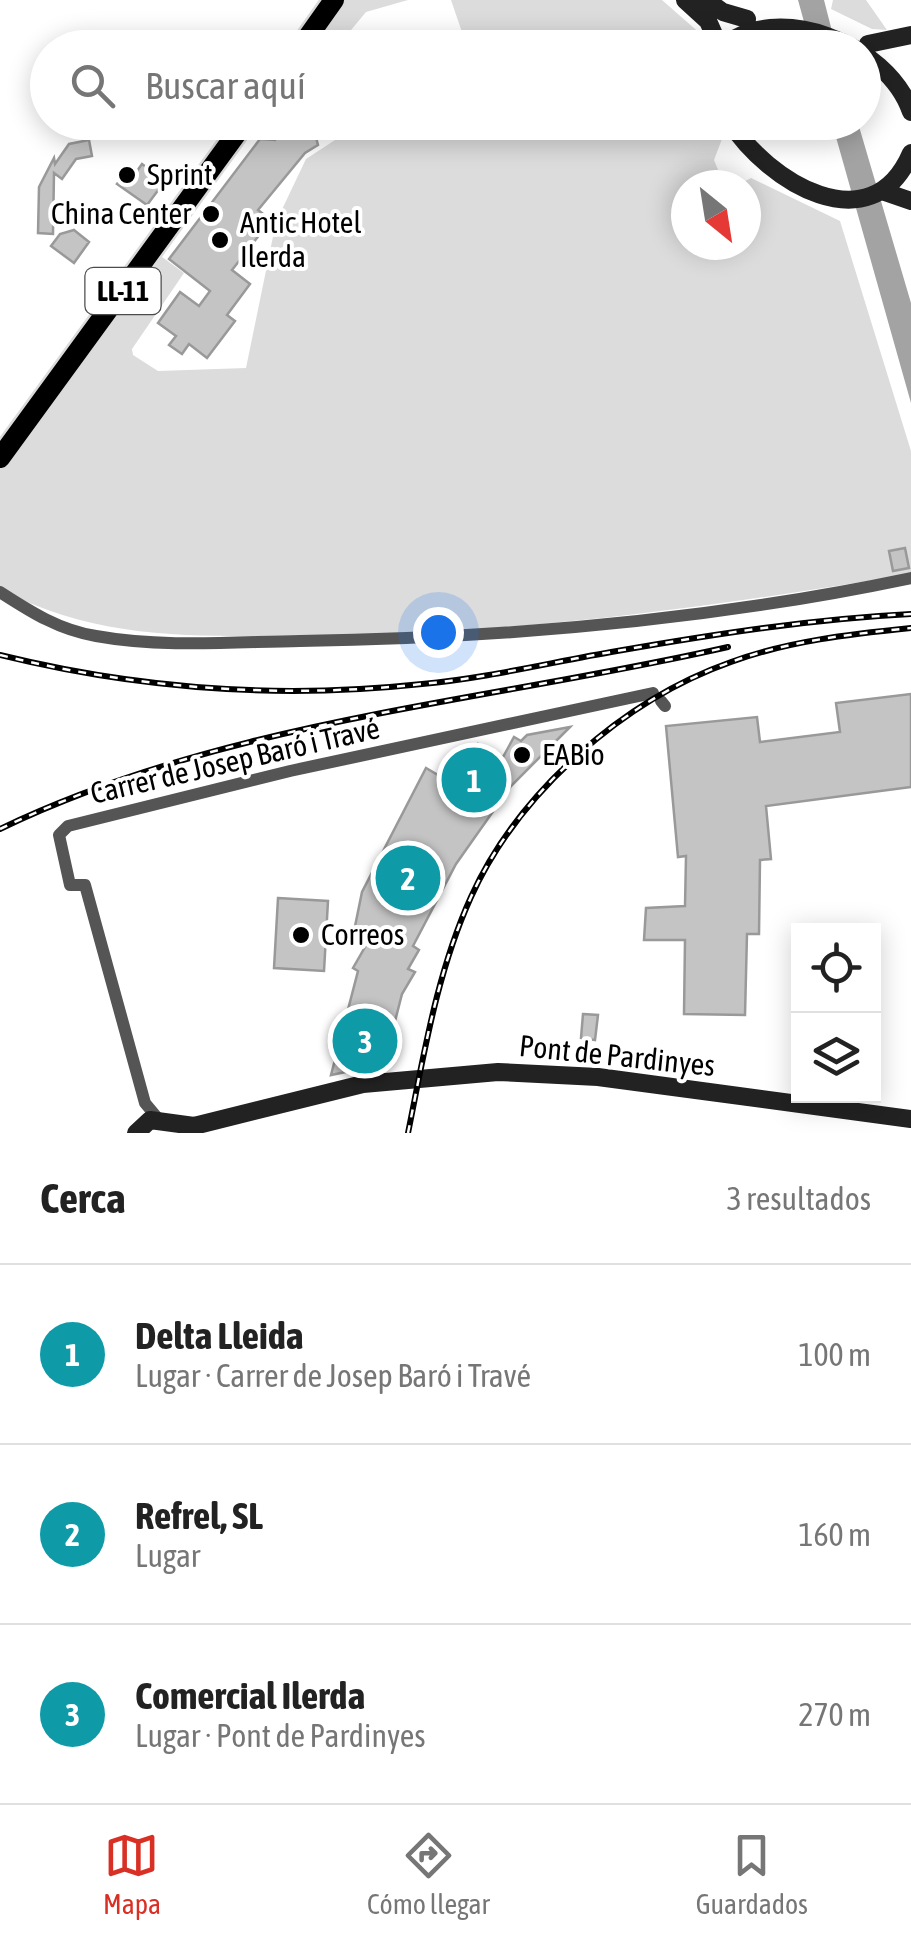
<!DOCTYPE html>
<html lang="es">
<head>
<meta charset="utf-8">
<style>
	body { margin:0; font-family:"Asap Condensed",sans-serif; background:#f2f2f2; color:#222 }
	.controls { position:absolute; right:30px; bottom:30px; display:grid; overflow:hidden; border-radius:0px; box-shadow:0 5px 25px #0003 }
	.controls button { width:90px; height:90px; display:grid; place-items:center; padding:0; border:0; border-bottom:2px solid #e0e0e0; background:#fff; color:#222; font:50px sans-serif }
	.compass { position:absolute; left:671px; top:170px; width:90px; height:90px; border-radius:50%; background:#fff; box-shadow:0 5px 25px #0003; rotate:150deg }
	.you { position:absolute; left:438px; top:632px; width:35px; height:35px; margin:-25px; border:8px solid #fff; border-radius:50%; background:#1a73e8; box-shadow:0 0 0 15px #1a73e833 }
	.badge { display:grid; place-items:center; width:65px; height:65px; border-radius:50%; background:#d93025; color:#fff; font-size:32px; font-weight:700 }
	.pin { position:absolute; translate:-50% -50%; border:5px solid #fff; box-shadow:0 2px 10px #0006 }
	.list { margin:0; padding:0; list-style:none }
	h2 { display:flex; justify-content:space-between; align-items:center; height:130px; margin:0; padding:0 40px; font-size:42px }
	h2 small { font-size:32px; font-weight:400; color:#767676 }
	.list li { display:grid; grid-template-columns:65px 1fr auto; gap:30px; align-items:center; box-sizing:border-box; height:180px; padding:0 40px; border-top:2px solid #e0e0e0 }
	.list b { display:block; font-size:38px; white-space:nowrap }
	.list p { margin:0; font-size:32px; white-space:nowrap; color:#767676 }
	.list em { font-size:32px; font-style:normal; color:#767676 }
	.icon { flex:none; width:55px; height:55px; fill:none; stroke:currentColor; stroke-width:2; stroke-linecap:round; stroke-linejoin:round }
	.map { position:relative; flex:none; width:911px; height:1133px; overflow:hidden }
	.search { position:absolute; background:#fff; box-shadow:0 5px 25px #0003; left:30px; right:30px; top:30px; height:110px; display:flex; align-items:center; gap:25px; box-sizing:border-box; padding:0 35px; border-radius:55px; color:#767676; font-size:38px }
	.sheet { height:670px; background:#fff }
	nav { display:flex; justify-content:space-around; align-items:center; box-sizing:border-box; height:140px; border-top:2px solid #e0e0e0; background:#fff; font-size:28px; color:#767676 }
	nav a { display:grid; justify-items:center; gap:5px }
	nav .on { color:#d93025 }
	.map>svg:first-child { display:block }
	.green { fill:#dcdcdc; fill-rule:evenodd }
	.water { fill:#a3a3a3 }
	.building { fill:#c4c4c4; stroke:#999; stroke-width:2.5 }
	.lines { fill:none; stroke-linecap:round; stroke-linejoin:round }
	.primary-casing { stroke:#dbdbdb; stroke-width:25 }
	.street { stroke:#555; stroke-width:12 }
	.secondary { stroke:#222; stroke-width:18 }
	.primary { stroke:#000; stroke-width:20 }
	.rail-casing { stroke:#000; stroke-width:6 }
	.rail { stroke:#fff; stroke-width:2.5; stroke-dasharray:8; stroke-linecap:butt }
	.poi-dot { fill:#000; stroke:#fff; stroke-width:4 }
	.labels { text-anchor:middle; stroke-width:8; stroke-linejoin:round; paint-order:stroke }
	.shield { fill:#fff; stroke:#4c4c4c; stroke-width:2.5 }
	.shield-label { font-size:28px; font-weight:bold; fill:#000 }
	.poi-label { font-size:30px; fill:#000; stroke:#fff; text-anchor:start }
	.street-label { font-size:30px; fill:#000; stroke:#fff }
</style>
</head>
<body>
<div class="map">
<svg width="911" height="1133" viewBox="0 0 911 1133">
	<rect width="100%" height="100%" fill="#fff"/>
	<path class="green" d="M 346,0 L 408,0 L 366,12 L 337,47 L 310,48 Z
		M 451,0 L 662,0 L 703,36 L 708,47 L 456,47 L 465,41 Z
		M 833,0 L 866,0 L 887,30 L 872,29 L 831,9 Z
		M 361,123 L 716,123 L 722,139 L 714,160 L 723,182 L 738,185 L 751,178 L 840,221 L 911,451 L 911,574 C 706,608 503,636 294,636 C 187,636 98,640 0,589 L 0,470 L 158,254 L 184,273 L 132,349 L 133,355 L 158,371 L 246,368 L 276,222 L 306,159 ZM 686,185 L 746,185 L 746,245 L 686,245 Z"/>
	<path class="water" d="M 798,0 L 824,0 L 836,47 L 811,47 Z
		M 832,123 L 858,123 L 911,303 L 911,403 Z"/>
	<path class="building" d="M 279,122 L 304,122 L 314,130 L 318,145 L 305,153 L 258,210 L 271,220 L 232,270 L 250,284 L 227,315 L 235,321 L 207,358 L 189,344 L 182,354 L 169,345 L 176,336 L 158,323 L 180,292 L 199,306 L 210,291 L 169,259 L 260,139 L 275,140 Z
		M 89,140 L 92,156 L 76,159 L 62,179 L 54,173 L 53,234 L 38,233 L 39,187 L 54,158 L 55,164 L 69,144 Z
		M 142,164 L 165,181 L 147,205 L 117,184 L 130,166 L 137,171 Z
		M 74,230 L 89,242 L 74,263 L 51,246 L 60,234 Z
		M 905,548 L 909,568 L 893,571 L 889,551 Z
		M 911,694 L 911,787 L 766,806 L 771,859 L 760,860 L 759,934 L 747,934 L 745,1015 L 684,1014 L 685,940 L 644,940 L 646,908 L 685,906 L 686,856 L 678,857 L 666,726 L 757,717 L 760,742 L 840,732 L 836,703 Z
		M 570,727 L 511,786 L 456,864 L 413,946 L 419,950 L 408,969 L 415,972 L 402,994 L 384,1064 L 331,1075 L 358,971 L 353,968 L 365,947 L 352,941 L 362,892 L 426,768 L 438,775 L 449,756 L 467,765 L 478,744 L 503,757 L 514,737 L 521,741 L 527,735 Z
		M 278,898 L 328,901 L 324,971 L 274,968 Z
		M 583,1014 L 598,1015 L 595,1040 L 581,1038 Z"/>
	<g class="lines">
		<g class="primary-casing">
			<path id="primary" d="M 300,48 L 334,0
				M 0,458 L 245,122"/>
		</g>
		<path class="street" d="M 0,592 C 31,612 59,630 96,636 C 162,648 233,642 300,641 C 505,638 711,620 911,578
			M 661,701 L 665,706
			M 160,1121 L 145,1103 L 85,885 L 70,885 L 59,835 L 68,826 L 290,771 L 653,693"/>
		<path class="secondary" d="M 685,0 L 708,21 L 720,48
			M 706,0 L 723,12 L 747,19
			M 868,44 L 911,35
			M 722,48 C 774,0 888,43 911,112
			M 730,122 C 767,181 871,246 911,153
			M 882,191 L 911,201
			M 136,1133 L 150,1120 L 194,1126 L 363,1084 L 498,1072 L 598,1077 L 911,1119"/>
		<use href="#primary" class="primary"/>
		<g class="rail-casing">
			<path id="rail" d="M 0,655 C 138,689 281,699 422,684 C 488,678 552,662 617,651 C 715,634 812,619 911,614
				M 0,829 C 226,720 486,702 728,647
				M 408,1133 C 424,1054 437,972 471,897 C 518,793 623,700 731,662 C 788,641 851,634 911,628"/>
		</g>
		<use href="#rail" class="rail"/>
	</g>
	<g class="poi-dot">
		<circle cx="127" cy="175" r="10"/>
		<circle cx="211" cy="214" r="10"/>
		<circle cx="220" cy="240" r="10"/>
		<circle cx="522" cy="755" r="10"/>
		<circle cx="301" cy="935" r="10"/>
	</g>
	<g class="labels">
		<rect class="shield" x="85.5" y="268" width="75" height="46" rx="8"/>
		<g class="shield-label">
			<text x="123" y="301">LL-11</text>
		</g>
		<g class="poi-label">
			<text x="147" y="185">Sprint</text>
			<text x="191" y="224" text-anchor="end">China Center</text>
			<text x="240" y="233">Antic Hotel<tspan x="240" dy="34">Ilerda</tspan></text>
			<text x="542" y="765">EABio</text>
			<text x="321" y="945">Correos</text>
		</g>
		<g class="street-label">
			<text transform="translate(235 761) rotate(-13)" y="10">Carrer de Josep Baró i Travé</text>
			<text transform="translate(617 1056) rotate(6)" y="10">Pont de Pardinyes</text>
		</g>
	</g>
</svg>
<div class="controls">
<button><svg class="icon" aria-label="locate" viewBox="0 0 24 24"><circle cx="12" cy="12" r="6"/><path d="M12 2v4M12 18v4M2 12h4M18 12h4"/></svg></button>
<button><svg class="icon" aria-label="layers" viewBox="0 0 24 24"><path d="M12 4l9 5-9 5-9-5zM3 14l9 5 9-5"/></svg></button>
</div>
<svg class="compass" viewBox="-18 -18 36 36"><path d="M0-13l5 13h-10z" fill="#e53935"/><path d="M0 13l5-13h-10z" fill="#767676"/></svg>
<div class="you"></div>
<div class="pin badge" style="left:474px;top:780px;background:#0f9aa8">1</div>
<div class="pin badge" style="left:408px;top:878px;background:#0f9aa8">2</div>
<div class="pin badge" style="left:365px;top:1041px;background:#0f9aa8">3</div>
<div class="search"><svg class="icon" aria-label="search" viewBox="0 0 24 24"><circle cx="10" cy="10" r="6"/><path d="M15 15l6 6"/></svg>Buscar aquí</div>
</div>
<section class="sheet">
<h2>Cerca<small>3 resultados</small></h2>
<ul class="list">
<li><span class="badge" style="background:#0f9aa8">1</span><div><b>Delta Lleida</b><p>Lugar · Carrer de Josep Baró i Travé</p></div><em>100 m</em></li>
<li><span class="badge" style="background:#0f9aa8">2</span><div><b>Refrel, SL</b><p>Lugar</p></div><em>160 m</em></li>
<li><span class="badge" style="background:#0f9aa8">3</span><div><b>Comercial Ilerda</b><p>Lugar · Pont de Pardinyes</p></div><em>270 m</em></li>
</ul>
</section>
<nav>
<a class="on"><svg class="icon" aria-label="map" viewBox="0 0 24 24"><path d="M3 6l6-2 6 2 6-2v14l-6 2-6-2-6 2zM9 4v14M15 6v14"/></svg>Mapa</a>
<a><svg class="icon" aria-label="directions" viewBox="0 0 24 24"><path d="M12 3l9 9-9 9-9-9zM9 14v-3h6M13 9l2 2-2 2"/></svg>Cómo llegar</a>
<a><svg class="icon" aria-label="saved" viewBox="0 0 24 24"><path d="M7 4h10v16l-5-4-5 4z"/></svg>Guardados</a>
</nav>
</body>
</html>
